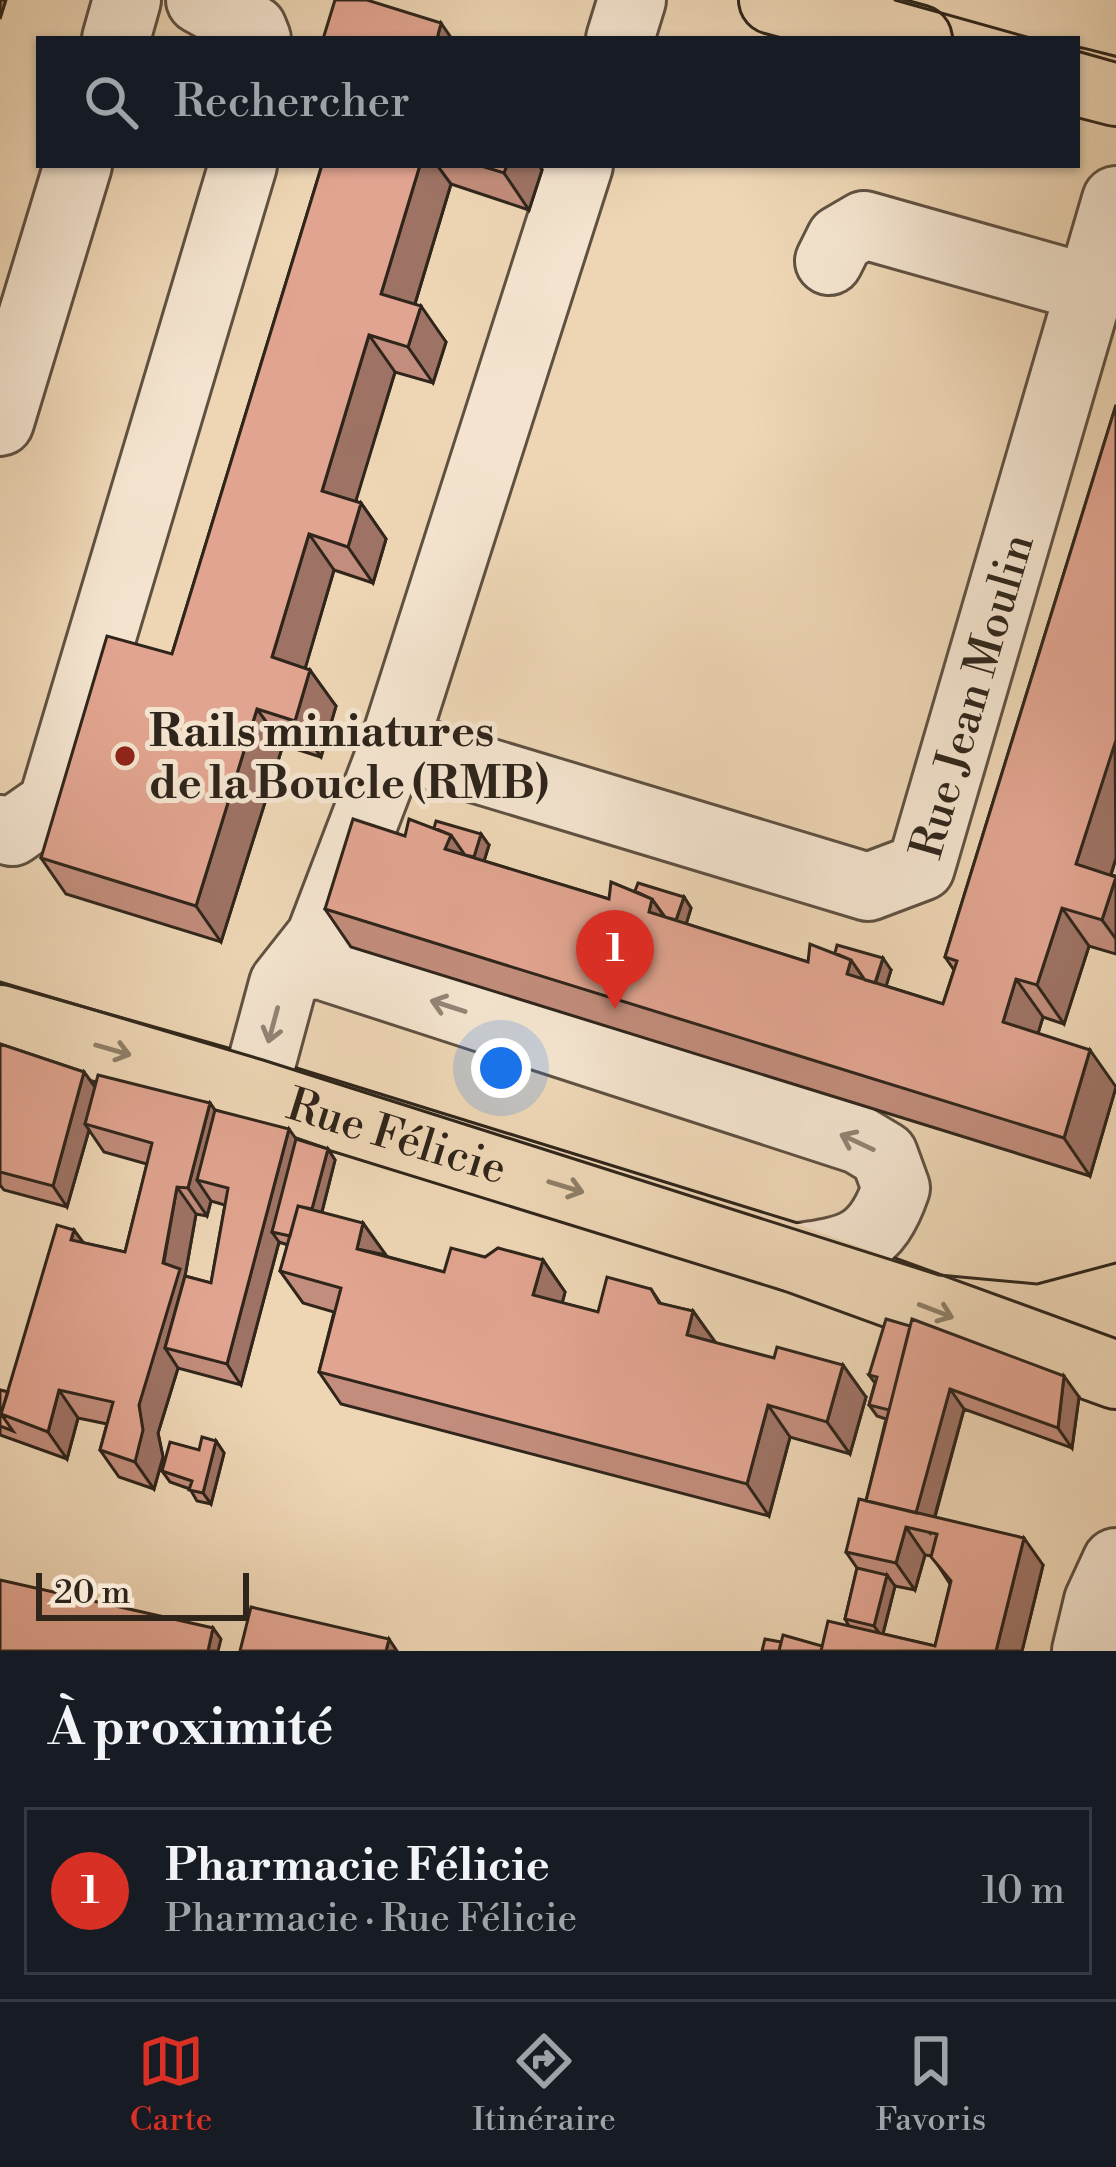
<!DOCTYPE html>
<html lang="fr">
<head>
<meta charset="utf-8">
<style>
	body { margin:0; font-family:"Libre Bodoni",serif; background:#20242c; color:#f1f3f6 }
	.scale { position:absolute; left:36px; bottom:30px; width:213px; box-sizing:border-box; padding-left:12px; border:6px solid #2f251b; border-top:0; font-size:33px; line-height:42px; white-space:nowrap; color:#2f251b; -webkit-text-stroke:9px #f4e4cf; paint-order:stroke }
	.you { position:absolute; left:501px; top:1068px; width:42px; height:42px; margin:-30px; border:9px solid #fff; border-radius:50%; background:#1a73e8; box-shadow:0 0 0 18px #1a73e833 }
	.badge { display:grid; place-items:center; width:78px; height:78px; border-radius:50%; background:#d93025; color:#fff; font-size:39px; font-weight:700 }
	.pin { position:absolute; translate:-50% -99px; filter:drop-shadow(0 3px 6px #0008) }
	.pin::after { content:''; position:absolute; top:63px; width:42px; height:36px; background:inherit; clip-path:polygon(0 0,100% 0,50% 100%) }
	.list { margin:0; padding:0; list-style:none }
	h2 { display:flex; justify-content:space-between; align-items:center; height:156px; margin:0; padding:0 48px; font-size:51px }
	h2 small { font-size:39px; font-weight:400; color:#9ea1a6 }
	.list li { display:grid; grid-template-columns:78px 1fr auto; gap:36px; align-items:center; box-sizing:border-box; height:168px; margin:0 24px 24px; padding:0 24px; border:3px solid #363941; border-radius:0px }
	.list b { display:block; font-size:45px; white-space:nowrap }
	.list p { margin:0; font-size:39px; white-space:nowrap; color:#9ea1a6 }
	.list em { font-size:39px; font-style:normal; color:#9ea1a6 }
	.icon { flex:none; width:66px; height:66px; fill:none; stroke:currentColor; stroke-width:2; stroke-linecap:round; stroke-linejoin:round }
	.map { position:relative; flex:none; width:1116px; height:1651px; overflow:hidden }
	.search { position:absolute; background:#171b24; box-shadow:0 3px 9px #0004; left:36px; right:36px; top:36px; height:132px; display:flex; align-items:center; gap:30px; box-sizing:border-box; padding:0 42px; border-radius:0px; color:#9ea1a6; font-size:45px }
	.sheet { height:348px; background:#171b24 }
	nav { display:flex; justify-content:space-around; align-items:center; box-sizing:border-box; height:168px; border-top:3px solid #363941; background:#171b24; font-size:33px; color:#9ea1a6 }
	nav a { display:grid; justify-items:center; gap:6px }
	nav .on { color:#d93025 }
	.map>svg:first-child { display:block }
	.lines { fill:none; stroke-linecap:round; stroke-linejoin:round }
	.minor-casing { stroke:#5f5142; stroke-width:72 }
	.major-casing { stroke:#2f251b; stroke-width:72 }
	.minor { stroke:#f4e4cf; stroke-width:66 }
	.major { stroke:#eed6b5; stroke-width:66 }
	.tram { stroke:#2f251b; stroke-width:3 }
	.wall { fill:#c28d7c; stroke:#2f251b; stroke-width:3; fill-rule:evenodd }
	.shaded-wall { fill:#9e7365; stroke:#2f251b; stroke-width:3 }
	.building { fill:#e1a490; stroke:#2f251b; stroke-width:3 }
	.oneway { stroke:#928475 }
	.oneway2 { stroke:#8e7e68 }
	.poi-dot { fill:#8f2418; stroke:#f4e4cf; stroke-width:4.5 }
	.labels { text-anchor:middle; stroke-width:10; stroke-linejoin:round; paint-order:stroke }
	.street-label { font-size:45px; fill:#2f251b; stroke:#f4e4cf }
	.poi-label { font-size:45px; font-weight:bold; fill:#2f251b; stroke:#f4e4cf; text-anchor:start }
</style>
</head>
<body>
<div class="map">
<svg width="1116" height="1651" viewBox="0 0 1116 1651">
	<rect width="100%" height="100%" fill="#eed6b5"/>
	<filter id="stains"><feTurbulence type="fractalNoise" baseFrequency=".00167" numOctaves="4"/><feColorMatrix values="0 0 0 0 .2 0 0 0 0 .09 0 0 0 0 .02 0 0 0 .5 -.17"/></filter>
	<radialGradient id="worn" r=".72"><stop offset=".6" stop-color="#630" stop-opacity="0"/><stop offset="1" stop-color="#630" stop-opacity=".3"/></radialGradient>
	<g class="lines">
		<g class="minor-casing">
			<g id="minor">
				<path d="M 200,0 L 253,29 L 257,39"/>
				<path d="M 116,39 L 127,0"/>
				<path d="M 620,39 L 632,0"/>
				<path id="s1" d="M 579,165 L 394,744 L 868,887 L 921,867 L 1116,200"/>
				<path d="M 829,261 L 840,239 L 864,225 L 1091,289"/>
				<path d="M 0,422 L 78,165"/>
				<path d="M 0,829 L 12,832 L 52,804 L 243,165"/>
				<path d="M 302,965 L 323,966 L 859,1140 L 884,1155 L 896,1188 C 876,1247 850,1250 794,1258"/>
				<path d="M 254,1091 L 283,984 L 320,937 L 394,744"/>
				<path d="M 1086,1651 L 1098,1601 L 1116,1562"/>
			</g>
		</g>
		<g class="major-casing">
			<g id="major">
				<path d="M 773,0 L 918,39"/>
				<path d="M 1077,82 L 1116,92"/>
				<path id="s2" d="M 0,1019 L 254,1091 L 794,1258 L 1116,1375"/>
			</g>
		</g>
		<use href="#minor" class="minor"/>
		<use href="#major" class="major"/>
		<path class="tram" d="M 895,0 L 1034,39
			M 1077,51 L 1116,62
			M 0,982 L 263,1060 L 939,1275 L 1037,1284 L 1116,1263"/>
	</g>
	<path class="wall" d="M 322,165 L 539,165 L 542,170 L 529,210 L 451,184 L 415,304 L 446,342 L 433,383 L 395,372 L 355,501 L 361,503 L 386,539 L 373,583 L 334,570 L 305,668 L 336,706 L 321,757 L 283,745 L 221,942 L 66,894 L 41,858 L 172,654 Z
		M 1116,405 L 1116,858 L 1111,875 L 1116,876 L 1116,954 L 1089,946 L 1064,1024 L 1043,1017 L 1038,1033 L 1116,1087 L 1090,1176 L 351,947 L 325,909 L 405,836 L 434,828 L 489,845 L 484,861 L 609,899 L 635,891 L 684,897 L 691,908 L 686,924 L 808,962 L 835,953 L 891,970 L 886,986 L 943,1004 L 954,970 L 945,957 Z
		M 0,1044 L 84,1072 L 95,1087 L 210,1103 L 215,1110 L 328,1149 L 335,1160 L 322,1212 L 385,1256 L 444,1272 L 485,1257 L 543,1260 L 565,1292 L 562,1303 L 598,1312 L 651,1289 L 661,1304 L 693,1311 L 715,1343 L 866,1397 L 850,1454 L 790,1437 L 769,1516 L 341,1404 L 319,1372 L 334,1312 L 303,1303 L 280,1271 L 288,1245 L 279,1242 L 241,1385 L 178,1368 L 158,1433 L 163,1457 L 154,1489 L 119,1477 L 100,1450 L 107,1424 L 78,1418 L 67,1459 L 0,1435 L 0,1390 L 8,1392 L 84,1243 L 125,1252 L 147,1164 L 104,1152 L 89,1130 L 67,1207 L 4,1190 L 0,1185 ZM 211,1201 L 225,1205 L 211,1283 L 185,1276 L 196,1214 L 207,1216 Z
		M 869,1375 L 1079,1397 L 1072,1448 L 964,1409 L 935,1517 L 1043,1565 L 1022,1651 L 762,1651 L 781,1642 L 822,1646 L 849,1626 L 845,1619 L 857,1568 L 846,1552 L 866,1501 L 886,1419 L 877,1416 L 869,1405 L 875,1383 ZM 925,1555 L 932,1556 L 950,1584 L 935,1646 L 883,1634 L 895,1586 L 915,1590 Z
		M 216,1441 L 224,1453 L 211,1504 L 197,1501 L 190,1489 L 170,1482 L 162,1471 Z"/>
	<path class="shaded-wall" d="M 0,0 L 6,0 L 0,19 Z
		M 441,23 L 452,39 L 437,39 Z
		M 420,165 L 437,165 L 451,184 L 407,330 L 381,294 Z
		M 507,165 L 539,165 L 542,170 L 529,210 L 504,173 Z
		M 421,306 L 446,342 L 433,383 L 408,347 Z
		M 369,335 L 395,372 L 348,527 L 322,491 Z
		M 361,503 L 386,539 L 373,583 L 348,547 Z
		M 309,534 L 334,570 L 298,693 L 272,657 Z
		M 310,670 L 336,706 L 321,757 L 295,721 Z
		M 257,709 L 283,745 L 221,942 L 196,906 Z
		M 1115,739 L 1116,858 L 1102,902 L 1076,864 Z
		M 481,834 L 489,845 L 480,874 L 472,862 Z
		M 451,835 L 478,873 L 445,849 Z
		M 1116,877 L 1116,939 L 1102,920 Z
		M 684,897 L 691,908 L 682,938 L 674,926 Z
		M 652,899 L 679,937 L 649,912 Z
		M 1062,908 L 1089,946 L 1064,1024 L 1037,985 Z
		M 883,958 L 891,970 L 882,999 L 874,988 Z
		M 851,960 L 878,998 L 847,974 Z
		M 1016,979 L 1043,1017 L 1030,1060 L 1003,1022 Z
		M 1090,1050 L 1116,1087 L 1090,1176 L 1064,1138 Z
		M 84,1072 L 99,1093 L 85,1124 L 89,1130 L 67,1207 L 53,1186 Z
		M 210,1103 L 229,1131 L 197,1180 L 211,1201 L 207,1216 L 188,1188 Z
		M 289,1129 L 304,1150 L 272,1232 L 279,1242 L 241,1385 L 227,1364 Z
		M 328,1149 L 335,1160 L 319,1223 L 311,1212 Z
		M 177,1187 L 196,1214 L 185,1276 L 165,1348 L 178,1368 L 158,1433 L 163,1457 L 154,1489 L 135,1462 L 139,1405 Z
		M 363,1223 L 386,1255 L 357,1249 Z
		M 74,1230 L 94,1257 L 71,1240 Z
		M 543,1260 L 565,1292 L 556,1327 L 533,1295 Z
		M 693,1311 L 716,1343 L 687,1335 Z
		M 843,1365 L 866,1397 L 850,1454 L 827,1422 Z
		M 1064,1376 L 1079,1397 L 1072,1448 L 1058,1428 Z
		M 950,1389 L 964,1409 L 930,1533 L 914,1517 Z
		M 59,1390 L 78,1418 L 67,1459 L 48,1432 Z
		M 768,1405 L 790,1437 L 769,1516 L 747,1484 Z
		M 216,1441 L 224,1453 L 211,1504 L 203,1493 Z
		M 906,1527 L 925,1555 L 915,1590 L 896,1563 Z
		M 1024,1538 L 1043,1565 L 1022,1651 L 996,1651 Z
		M 887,1575 L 895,1586 L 882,1637 L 874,1626 Z
		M 213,1628 L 221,1639 L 218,1651 L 208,1651 Z
		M 389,1639 L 397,1651 L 386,1651 Z"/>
	<path class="building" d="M 335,0 L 367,0 L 441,23 L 437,39 L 323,39 Z
		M 322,165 L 420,165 L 381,294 L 421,306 L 408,347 L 369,335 L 322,491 L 361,503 L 348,547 L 309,534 L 272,657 L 310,670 L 295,721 L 257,709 L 196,906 L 41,858 L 107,636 L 172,654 Z
		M 478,165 L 507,165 L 504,173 Z
		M 1116,405 L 1116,740 L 1076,864 L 1116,877 L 1102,920 L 1062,908 L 1037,985 L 1016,979 L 1003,1022 L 1090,1050 L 1064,1138 L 325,909 L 353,819 L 405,836 L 409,819 L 451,835 L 445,849 L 609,899 L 611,882 L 652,899 L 649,912 L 808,962 L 810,944 L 851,960 L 847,974 L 943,1004 L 957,961 L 945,957 Z
		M 436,821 L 481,834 L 474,857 L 465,855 L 451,835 L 434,828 Z
		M 638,883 L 684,897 L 676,920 L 665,917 L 652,899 L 635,891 Z
		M 837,945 L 883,958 L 875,983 L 865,980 L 851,960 L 835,953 Z
		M 0,1044 L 84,1072 L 53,1186 L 0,1172 Z
		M 98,1075 L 210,1103 L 188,1188 L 177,1187 L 163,1263 L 180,1269 L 139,1405 L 143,1430 L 135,1462 L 100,1450 L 113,1402 L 59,1390 L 48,1432 L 1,1414 L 57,1225 L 74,1230 L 71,1240 L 125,1252 L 152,1143 L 85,1124 Z
		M 215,1110 L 289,1129 L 227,1364 L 165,1348 L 185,1276 L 211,1283 L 228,1188 L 197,1180 Z
		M 296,1139 L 328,1149 L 312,1209 L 298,1206 L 290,1236 L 272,1232 Z
		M 298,1206 L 363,1223 L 357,1249 L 444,1272 L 451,1248 L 485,1257 L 498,1248 L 543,1260 L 533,1295 L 598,1312 L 607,1277 L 651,1289 L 659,1303 L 693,1311 L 687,1335 L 774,1358 L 777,1347 L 843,1365 L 827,1422 L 768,1405 L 747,1484 L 319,1372 L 341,1288 L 280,1271 Z
		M 886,1319 L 910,1326 L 889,1410 L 869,1405 L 877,1377 L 869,1375 Z
		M 912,1319 L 1064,1376 L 1058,1428 L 950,1389 L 916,1513 L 866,1501 Z
		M 0,1390 L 8,1392 L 1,1414 L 13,1431 L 0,1426 Z
		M 202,1437 L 216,1441 L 203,1493 L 189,1490 L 192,1481 L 162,1471 L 170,1442 L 199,1450 Z
		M 859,1499 L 1024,1538 L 996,1651 L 821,1651 L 828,1621 L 935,1646 L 951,1581 L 931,1557 L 937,1534 L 906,1527 L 896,1563 L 846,1552 Z
		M 857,1568 L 887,1575 L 874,1626 L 845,1619 Z
		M 0,1580 L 213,1628 L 208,1651 L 0,1651 Z
		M 251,1607 L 389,1639 L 386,1651 L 240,1651 Z
		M 783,1635 L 822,1646 L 821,1651 L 779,1651 Z
		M 765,1639 L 781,1642 L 779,1651 L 762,1651 Z"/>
	<defs><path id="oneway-shaft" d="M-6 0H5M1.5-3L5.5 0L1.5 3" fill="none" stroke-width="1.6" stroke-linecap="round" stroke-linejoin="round" transform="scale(3)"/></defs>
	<g class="oneway">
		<use href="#oneway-shaft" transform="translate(448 1006) rotate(-162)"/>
		<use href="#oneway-shaft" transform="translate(273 1025) rotate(105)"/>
		<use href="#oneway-shaft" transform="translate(857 1142) rotate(-155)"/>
	</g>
	<g class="oneway2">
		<use href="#oneway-shaft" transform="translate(113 1050) rotate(16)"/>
		<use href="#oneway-shaft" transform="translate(566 1187) rotate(17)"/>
		<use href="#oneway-shaft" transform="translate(936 1311) rotate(21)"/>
	</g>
	<circle class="poi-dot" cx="125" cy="756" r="12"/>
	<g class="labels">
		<g class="street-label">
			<text dy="16" stroke="none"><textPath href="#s1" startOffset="1338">Rue Jean Moulin</textPath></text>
			<text dy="16" stroke="none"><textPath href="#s2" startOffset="414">Rue Félicie</textPath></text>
		</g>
		<g class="poi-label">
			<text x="149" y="746">Rails miniatures<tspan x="149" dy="52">de la Boucle (RMB)</tspan></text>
		</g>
	</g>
	<rect width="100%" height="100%" filter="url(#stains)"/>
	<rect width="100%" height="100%" fill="url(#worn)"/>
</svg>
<div class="scale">20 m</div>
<div class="you"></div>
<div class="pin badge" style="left:615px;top:1009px">1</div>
<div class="search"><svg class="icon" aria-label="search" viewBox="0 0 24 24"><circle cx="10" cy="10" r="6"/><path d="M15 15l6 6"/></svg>Rechercher</div>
</div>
<section class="sheet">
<h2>À proximité<small></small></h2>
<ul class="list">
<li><span class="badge">1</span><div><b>Pharmacie Félicie</b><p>Pharmacie · Rue Félicie</p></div><em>10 m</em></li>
</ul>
</section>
<nav>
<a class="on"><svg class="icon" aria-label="map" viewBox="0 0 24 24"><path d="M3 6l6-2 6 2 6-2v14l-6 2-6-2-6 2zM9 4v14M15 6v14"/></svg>Carte</a>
<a><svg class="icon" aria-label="directions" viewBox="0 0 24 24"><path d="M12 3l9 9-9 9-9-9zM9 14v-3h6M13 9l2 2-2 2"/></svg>Itinéraire</a>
<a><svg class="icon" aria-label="saved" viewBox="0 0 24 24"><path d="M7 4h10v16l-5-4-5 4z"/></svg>Favoris</a>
</nav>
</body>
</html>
